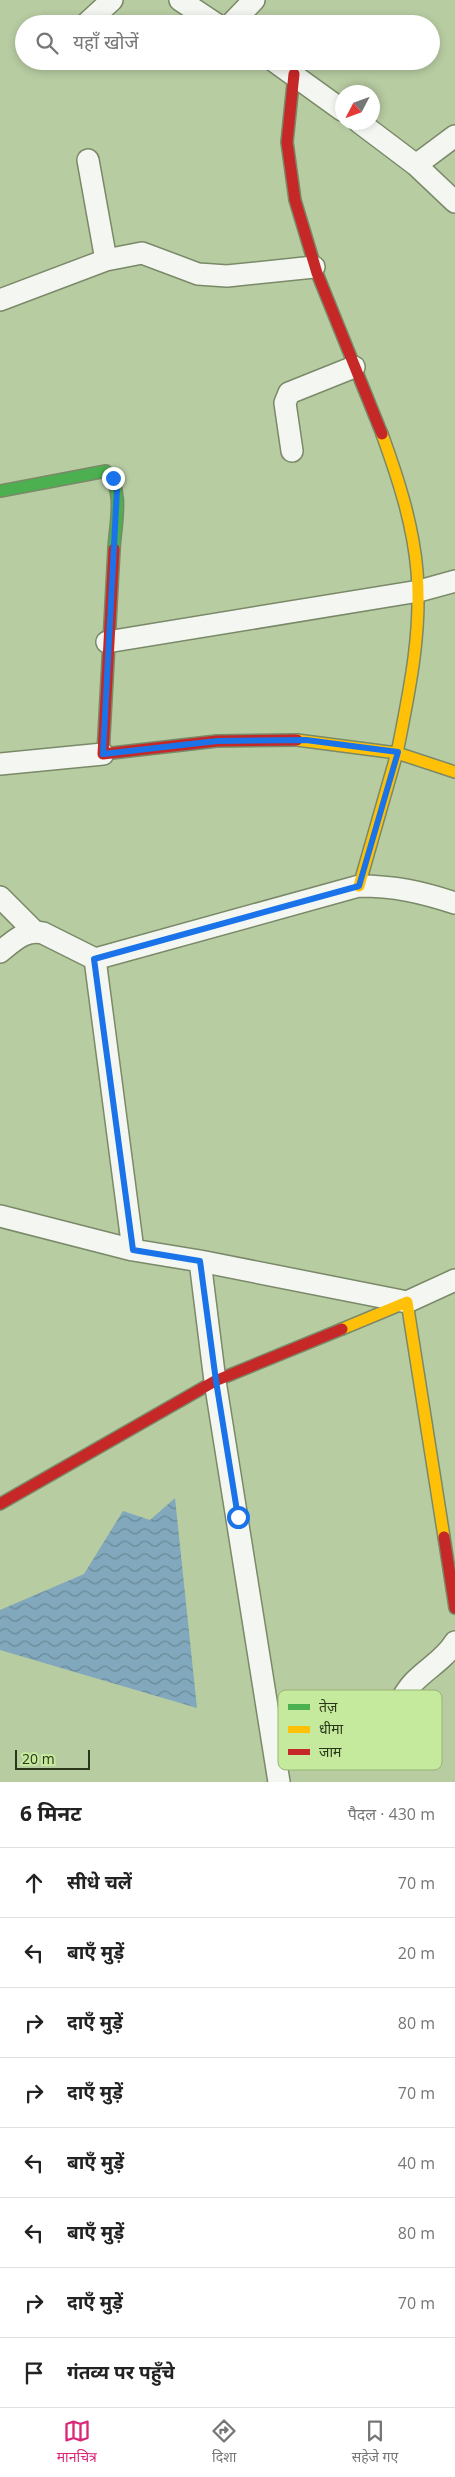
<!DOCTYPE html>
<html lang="hi">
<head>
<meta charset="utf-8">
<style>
	body { margin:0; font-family:"Open Sans","Noto Sans Devanagari",sans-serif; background:#f6f6f6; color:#222 }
	.compass { position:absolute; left:335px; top:85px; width:45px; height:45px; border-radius:50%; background:#fff; box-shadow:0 2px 8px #0003; rotate:229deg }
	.scale { position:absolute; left:15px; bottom:12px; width:75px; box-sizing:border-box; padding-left:5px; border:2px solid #293618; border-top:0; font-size:14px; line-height:18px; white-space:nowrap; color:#293618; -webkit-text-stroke:4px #c6ea9d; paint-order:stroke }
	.stop { position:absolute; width:15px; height:15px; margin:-11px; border:4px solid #1a73e8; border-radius:50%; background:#fff }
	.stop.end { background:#1a73e8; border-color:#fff; box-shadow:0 1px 5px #0008 }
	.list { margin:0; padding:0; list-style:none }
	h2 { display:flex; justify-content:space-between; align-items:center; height:65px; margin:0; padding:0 20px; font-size:21px }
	h2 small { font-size:16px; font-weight:400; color:#767676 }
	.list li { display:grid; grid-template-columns:32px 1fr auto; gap:15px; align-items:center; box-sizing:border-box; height:70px; padding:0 20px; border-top:1px solid #e0e0e0 }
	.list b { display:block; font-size:19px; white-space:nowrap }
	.list em { font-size:16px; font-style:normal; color:#767676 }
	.icon { flex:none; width:28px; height:28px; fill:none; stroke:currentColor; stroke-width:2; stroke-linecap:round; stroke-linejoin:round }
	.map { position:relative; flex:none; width:455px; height:1782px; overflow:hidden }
	.search { position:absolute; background:#fff; box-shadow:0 2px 8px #0003; left:15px; right:15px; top:15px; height:55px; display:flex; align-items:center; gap:12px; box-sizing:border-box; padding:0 18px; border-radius:28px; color:#767676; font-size:19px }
	.sheet { height:625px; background:#fff }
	nav { display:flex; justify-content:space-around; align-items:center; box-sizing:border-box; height:70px; border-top:1px solid #e0e0e0; background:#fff; font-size:14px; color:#767676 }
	nav a { display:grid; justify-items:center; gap:2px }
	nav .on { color:#db2777 }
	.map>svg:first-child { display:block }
	.water { fill:url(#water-waves) }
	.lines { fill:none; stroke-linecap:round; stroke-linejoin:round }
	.street-casing { stroke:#7a8968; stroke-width:24 }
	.fast-casing { stroke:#7a8968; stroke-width:14 }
	.slow-casing { stroke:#7a8968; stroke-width:14 }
	.jam-casing { stroke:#7a8968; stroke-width:14 }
	.street { stroke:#f4f7f1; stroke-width:21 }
	.fast { stroke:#4caf50; stroke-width:11 }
	.slow { stroke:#ffc107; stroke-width:11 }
	.jam { stroke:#c62828; stroke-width:11 }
	.route { stroke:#1a73e8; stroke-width:6 }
	.key { fill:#c6ea9d; stroke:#97b475; stroke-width:1 }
	.key-label { font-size:14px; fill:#293618 }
</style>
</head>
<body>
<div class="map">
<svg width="455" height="1782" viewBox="0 0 455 1782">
	<defs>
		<pattern id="water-waves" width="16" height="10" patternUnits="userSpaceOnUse" patternTransform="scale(1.25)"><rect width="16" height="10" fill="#81a8bc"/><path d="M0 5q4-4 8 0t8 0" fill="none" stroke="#6a8a98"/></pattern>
	</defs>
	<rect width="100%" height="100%" fill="#b8cca2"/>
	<path class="water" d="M 175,1498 L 197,1708 L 0,1650 L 0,1610 L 84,1574 L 123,1511 L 150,1520 Z"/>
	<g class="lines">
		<g class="street-casing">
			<path id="street" d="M 180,0 L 216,24
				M 86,24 L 112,0
				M 231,24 L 254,0
				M 274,61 L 342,110
				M 359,122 L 416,165 L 455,202
				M 88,160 L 106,260
				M 416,165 L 455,136
				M 0,300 L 106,260 L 142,253 L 198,274 L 227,276 L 314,267
				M 292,451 L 285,403 L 289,393 L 354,367
				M 107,642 L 419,591 L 455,581
				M 0,764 L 103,754
				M 0,897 L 34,931
				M 0,952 C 14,941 25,929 43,933 L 95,959 L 359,886 C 395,886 421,892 455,903
				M 95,959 L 133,1250
				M 0,1216 L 133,1250 L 200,1261 L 407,1302 L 455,1280
				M 200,1261 L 215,1381 L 279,1782
				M 276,1761 L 384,1725 C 396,1712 401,1696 413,1683 C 426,1669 445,1659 455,1642"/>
		</g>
		<g class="fast-casing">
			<path id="fast" d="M 0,491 L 106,471 C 125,490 115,525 114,549"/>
		</g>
		<g class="slow-casing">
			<path id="slow" d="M 382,434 C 398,478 413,524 417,571 C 422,633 409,693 397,753 L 455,772
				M 297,740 L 397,753 L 359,886
				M 342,1329 L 407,1302 L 444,1537"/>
		</g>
		<g class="jam-casing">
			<path id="jam" d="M 294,74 L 287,142 L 295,200 L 317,273 L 382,434
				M 114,549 L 103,754 L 217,741 L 297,740
				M 0,1504 L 215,1381 L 342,1329
				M 444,1537 L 455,1608"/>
		</g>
		<use href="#street" class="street"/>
		<use href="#fast" class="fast"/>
		<use href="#slow" class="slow"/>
		<use href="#jam" class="jam"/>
	</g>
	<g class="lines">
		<path class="route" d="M 113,478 L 117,489 L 103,754 L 217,741 L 306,740 L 398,752 L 359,886 L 94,959 L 133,1250 L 200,1261 L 216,1381 L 238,1517"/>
	</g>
	<rect x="278" y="1690" width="164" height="80" rx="8" class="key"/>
	<rect x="288" y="1704" width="22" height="6" fill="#4caf50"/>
	<rect x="288" y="1726" width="22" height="7" fill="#ffc107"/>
	<rect x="288" y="1749" width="22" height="6" fill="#c62828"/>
	<g class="key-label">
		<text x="319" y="1712">तेज़</text>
		<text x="319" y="1734">धीमा</text>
		<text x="319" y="1757">जाम</text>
	</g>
</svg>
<svg class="compass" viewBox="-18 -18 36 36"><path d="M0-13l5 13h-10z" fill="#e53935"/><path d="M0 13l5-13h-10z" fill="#767676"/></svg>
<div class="scale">20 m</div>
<div class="stop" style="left:238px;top:1517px"></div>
<div class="stop end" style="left:113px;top:478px"></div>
<div class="search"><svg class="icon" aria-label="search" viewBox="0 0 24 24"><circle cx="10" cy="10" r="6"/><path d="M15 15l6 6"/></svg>यहाँ खोजें</div>
</div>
<section class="sheet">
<h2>6 मिनट<small>पैदल · 430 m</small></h2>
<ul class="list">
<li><svg class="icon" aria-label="ahead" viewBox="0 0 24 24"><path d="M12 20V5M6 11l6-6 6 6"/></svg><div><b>सीधे चलें</b></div><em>70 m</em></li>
<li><svg class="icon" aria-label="left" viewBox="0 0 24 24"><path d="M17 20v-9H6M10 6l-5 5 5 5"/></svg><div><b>बाएँ मुड़ें</b></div><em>20 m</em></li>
<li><svg class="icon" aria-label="right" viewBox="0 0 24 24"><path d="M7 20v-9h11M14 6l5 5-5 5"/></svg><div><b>दाएँ मुड़ें</b></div><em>80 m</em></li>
<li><svg class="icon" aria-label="right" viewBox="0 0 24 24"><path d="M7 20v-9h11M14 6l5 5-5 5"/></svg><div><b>दाएँ मुड़ें</b></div><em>70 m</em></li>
<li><svg class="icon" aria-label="left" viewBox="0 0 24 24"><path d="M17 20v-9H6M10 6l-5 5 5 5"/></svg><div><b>बाएँ मुड़ें</b></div><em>40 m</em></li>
<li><svg class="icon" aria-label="left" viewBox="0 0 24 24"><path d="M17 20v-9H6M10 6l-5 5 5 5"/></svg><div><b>बाएँ मुड़ें</b></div><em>80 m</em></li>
<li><svg class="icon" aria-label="right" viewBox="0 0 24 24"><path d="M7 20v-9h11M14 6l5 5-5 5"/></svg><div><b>दाएँ मुड़ें</b></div><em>70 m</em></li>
<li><svg class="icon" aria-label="arrive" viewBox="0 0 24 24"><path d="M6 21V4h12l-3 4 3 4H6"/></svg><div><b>गंतव्य पर पहुँचे</b></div></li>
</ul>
</section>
<nav>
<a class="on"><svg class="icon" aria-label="map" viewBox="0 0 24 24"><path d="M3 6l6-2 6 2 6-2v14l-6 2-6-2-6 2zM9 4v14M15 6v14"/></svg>मानचित्र</a>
<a><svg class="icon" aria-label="directions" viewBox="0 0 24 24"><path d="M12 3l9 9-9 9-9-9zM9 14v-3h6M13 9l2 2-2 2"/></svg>दिशा</a>
<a><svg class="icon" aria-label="saved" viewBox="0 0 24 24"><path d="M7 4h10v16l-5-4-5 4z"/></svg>सहेजे गए</a>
</nav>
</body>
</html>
